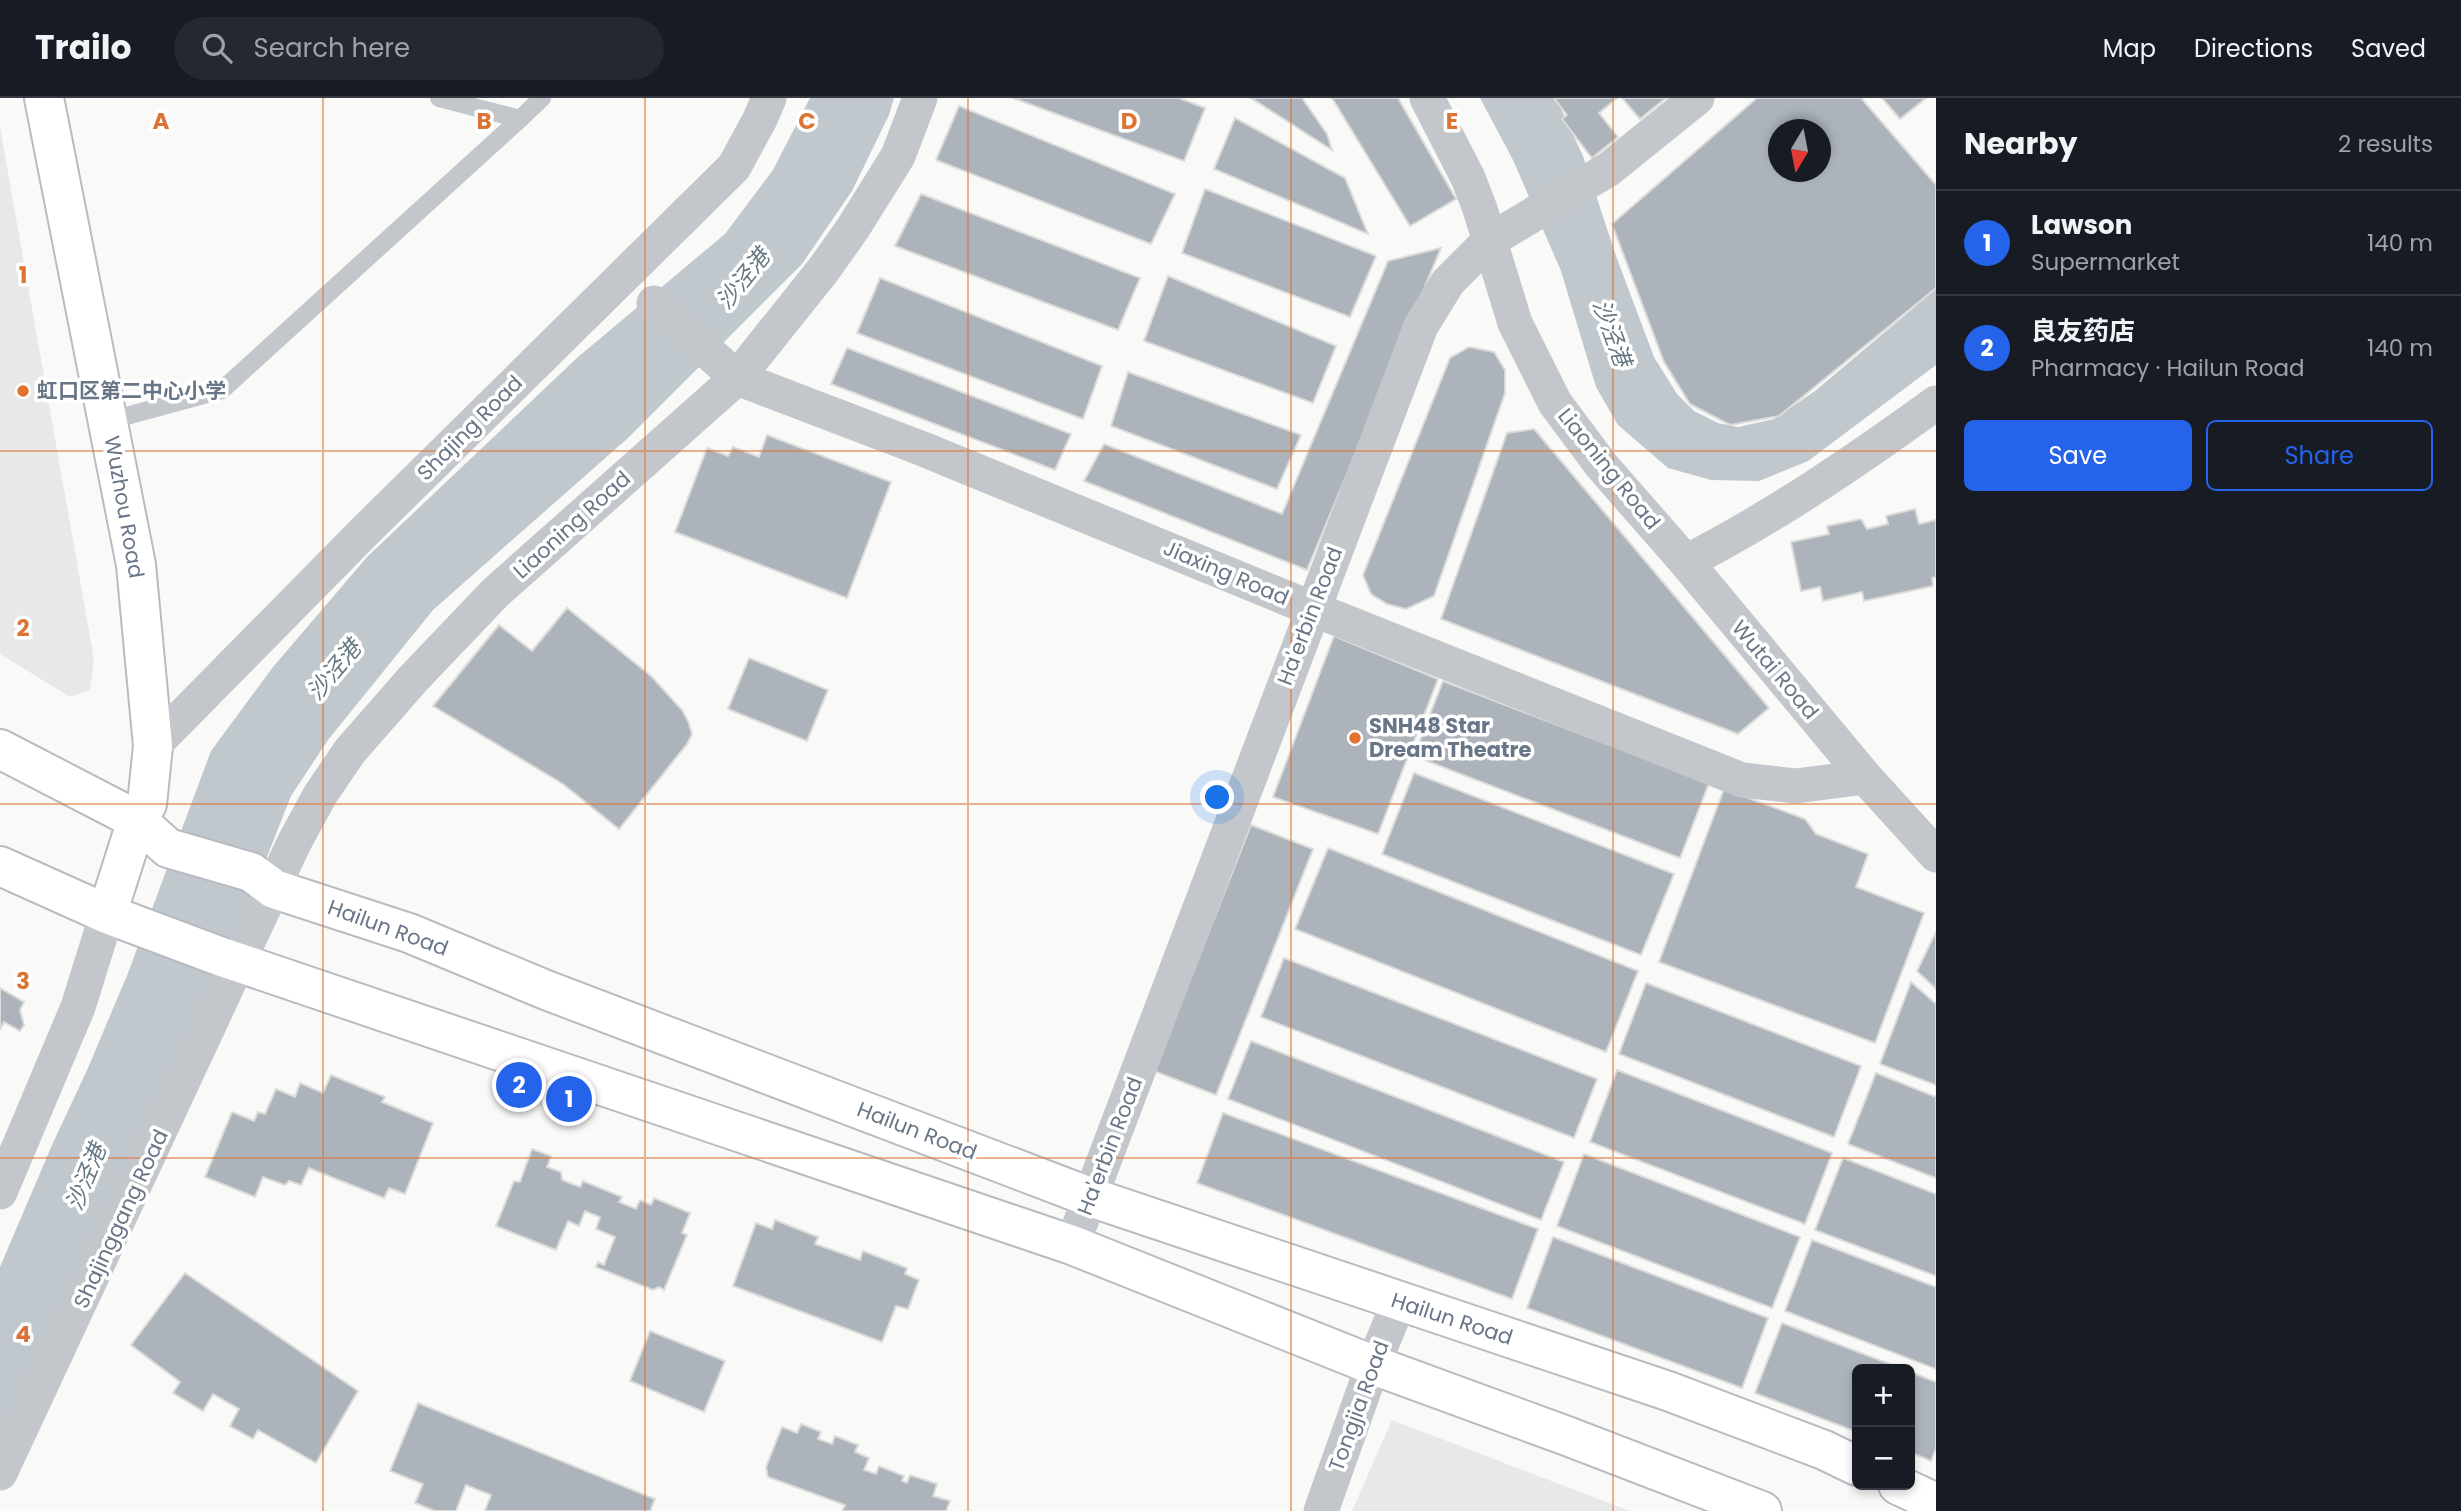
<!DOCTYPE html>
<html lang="en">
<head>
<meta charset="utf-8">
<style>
	body { margin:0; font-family:Poppins,"Noto Sans SC",sans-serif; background:#242831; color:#f1f3f6 }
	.controls { position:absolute; right:21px; bottom:21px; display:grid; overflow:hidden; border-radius:10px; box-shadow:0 4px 10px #0003 }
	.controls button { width:63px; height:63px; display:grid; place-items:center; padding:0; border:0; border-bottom:2px solid #363941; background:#171b24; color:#f1f3f6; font:35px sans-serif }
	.compass { position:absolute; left:1768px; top:21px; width:63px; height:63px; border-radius:50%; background:#171b24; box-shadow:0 4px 10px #0003; rotate:190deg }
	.you { position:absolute; left:1218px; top:700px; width:24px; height:24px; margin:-18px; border:5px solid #fff; border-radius:50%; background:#1a73e8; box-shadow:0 0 0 10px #1a73e833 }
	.badge { display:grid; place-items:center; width:46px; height:46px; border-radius:50%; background:#2563eb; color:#fff; font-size:23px; font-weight:700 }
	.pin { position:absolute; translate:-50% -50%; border:4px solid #fff; box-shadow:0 2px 7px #0006 }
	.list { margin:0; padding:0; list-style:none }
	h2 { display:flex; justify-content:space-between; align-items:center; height:91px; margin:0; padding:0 28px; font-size:30px }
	h2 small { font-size:23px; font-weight:400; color:#9ea1a6 }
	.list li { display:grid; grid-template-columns:46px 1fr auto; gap:21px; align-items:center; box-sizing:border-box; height:105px; padding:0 28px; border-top:2px solid #363941 }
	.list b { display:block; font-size:26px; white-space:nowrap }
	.list p { margin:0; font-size:23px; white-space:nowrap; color:#9ea1a6 }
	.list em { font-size:23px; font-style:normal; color:#9ea1a6 }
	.actions { display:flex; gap:14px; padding:21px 28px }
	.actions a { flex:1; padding:16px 0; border:2px solid #2563eb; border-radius:10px; text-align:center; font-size:24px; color:#2563eb }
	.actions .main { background:#2563eb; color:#fff }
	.icon { flex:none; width:38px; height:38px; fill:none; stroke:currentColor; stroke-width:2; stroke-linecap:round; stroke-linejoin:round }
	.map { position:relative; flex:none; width:1936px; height:1413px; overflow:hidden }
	header { display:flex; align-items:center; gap:42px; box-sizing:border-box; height:98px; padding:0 35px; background:#171b24; border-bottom:2px solid #363941 }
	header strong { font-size:33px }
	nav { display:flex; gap:38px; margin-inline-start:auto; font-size:24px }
	.search { width:490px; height:63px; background:#242831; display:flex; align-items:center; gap:18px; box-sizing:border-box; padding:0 24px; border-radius:38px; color:#9ea1a6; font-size:26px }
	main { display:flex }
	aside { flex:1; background:#171b24 }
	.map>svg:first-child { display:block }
	.built { fill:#e7e9e9 }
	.water { fill:#c0c7cd }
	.building { fill:#acb3ba; stroke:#dbdcda; stroke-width:2; fill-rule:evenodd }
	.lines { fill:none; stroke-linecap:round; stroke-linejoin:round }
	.secondary-casing { stroke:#b8bcc2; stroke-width:42 }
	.lane { stroke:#c3c7cb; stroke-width:18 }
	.street { stroke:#c3c7cb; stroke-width:35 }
	.secondary { stroke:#fff; stroke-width:38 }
	.grid { fill:none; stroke:#db7334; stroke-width:2; stroke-opacity:0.55 }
	.poi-dot { fill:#e17330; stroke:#fff; stroke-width:2.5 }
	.labels { text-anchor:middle; stroke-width:7; stroke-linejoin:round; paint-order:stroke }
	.poi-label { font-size:21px; font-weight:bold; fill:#697688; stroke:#fff; text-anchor:start }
	.street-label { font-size:21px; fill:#697688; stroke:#fff }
	.water-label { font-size:23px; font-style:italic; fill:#657783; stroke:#fff }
	.grid-label { font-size:23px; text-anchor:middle; font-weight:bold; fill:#db7334; stroke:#fff; stroke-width:7; stroke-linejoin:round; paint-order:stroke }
</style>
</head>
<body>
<header>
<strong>Trailo</strong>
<div class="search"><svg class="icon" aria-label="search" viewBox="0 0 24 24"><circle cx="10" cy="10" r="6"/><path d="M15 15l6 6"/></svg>Search here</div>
<nav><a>Map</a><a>Directions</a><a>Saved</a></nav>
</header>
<main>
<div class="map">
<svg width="1936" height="1413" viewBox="0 0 1936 1413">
	<rect width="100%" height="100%" fill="#f9faf8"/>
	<path class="built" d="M 0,29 L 94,561 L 90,592 L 70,599 L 0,556 Z
		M 1392,1322 L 1630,1413 L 1352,1413 Z"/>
	<path class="water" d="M 810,0 L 894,0 L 889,17 L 852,93 L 802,166 L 628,340 L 433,512 L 328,642 L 291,698 L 214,893 L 0,1347 L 0,1169 L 52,1047 L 88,970 L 128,875 L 211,653 L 273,569 L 367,459 L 578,259 L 725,136 L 773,72 Z
		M 1480,0 L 1556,0 L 1583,58 L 1616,158 L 1654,259 L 1677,296 L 1694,313 L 1718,325 L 1738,329 L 1774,321 L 1815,293 L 1936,191 L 1936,267 L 1808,363 L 1759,383 L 1711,382 L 1668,370 L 1618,327 L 1596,289 L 1561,173 L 1513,62 Z"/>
	<path class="building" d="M 1013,0 L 1179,0 L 1205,10 L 1184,63 Z
		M 1251,0 L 1302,0 L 1327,36 L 1332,52 Z
		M 1332,0 L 1398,0 L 1456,101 L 1410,128 Z
		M 1554,0 L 1617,0 L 1599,15 L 1618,39 L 1592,60 L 1562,21 L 1567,17 Z
		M 1622,0 L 1666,0 L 1640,21 Z
		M 1757,0 L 1861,0 L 1936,87 L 1936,190 L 1779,318 L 1730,327 L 1690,306 L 1664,264 L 1612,126 ZM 1778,32 L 1820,32 L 1820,74 L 1778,74 Z
		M 1882,0 L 1926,0 L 1900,21 Z
		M 959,8 L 1175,96 L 1151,146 L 936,62 Z
		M 1235,20 L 1345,80 L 1368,136 L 1214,71 Z
		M 1205,91 L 1376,158 L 1350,219 L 1182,155 Z
		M 921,96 L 1140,180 L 1118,232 L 895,148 Z
		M 1441,150 L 1307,472 L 1084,383 L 1104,346 L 1282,416 L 1388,163 Z
		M 1168,178 L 1336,248 L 1313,305 L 1144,243 Z
		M 880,180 L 1102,268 L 1083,321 L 857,235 Z
		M 1469,249 L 1494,254 L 1505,272 L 1505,295 L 1434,498 L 1406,511 L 1387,506 L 1371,496 L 1363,477 L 1450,260 Z
		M 847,250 L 1071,336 L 1055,372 L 831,286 Z
		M 1128,274 L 1301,337 L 1277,391 L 1111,328 Z
		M 1534,331 L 1769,610 L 1738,636 L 1441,521 L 1507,335 Z
		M 767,337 L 891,384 L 847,500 L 675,434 L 707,350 L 728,358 L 733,349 L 759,359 Z
		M 1915,411 L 1919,426 L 1936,422 L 1936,479 L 1932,480 L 1933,488 L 1864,503 L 1862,494 L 1823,503 L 1820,489 L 1801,493 L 1791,444 L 1829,436 L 1827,428 L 1861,421 L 1867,431 L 1888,426 L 1886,418 Z
		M 567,510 L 651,578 L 682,612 L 688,623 L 692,636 L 687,646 L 619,731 L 563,686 L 433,608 L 499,527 L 532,553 Z
		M 1334,538 L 1438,581 L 1378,736 L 1273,699 Z
		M 749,560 L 828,592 L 807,643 L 728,611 Z
		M 1443,583 L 1709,685 L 1680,760 L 1414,658 Z
		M 1414,675 L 1674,776 L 1641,857 L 1382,756 Z
		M 1724,691 L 1805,721 L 1816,736 L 1868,756 L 1856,789 L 1924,815 L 1875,945 L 1659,864 Z
		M 1251,727 L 1313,751 L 1216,997 L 1154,973 Z
		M 1328,750 L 1638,873 L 1606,954 L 1295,831 Z
		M 1936,834 L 1936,891 L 1917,873 Z
		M 1284,860 L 1597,981 L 1574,1040 L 1261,919 Z
		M 1911,884 L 1936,906 L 1936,987 L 1880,966 Z
		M 1646,885 L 1861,968 L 1834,1039 L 1619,956 Z
		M 0,890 L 24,904 L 20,912 L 24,927 L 20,933 L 4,924 L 0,932 Z
		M 1251,943 L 1564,1064 L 1541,1122 L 1228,1001 Z
		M 1617,972 L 1832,1055 L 1805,1126 L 1590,1044 Z
		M 1876,975 L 1936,999 L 1936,1080 L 1848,1046 Z
		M 331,977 L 385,999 L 382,1004 L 433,1025 L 405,1096 L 389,1090 L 384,1100 L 309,1070 L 301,1087 L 289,1083 L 285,1087 L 263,1079 L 255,1099 L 205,1079 L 232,1014 L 254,1023 L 258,1014 L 265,1016 L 276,991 L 295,999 L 300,985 L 323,995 Z
		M 1223,1015 L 1538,1131 L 1512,1201 L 1197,1085 Z
		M 532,1051 L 551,1058 L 547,1069 L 561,1074 L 562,1082 L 580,1089 L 583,1083 L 622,1099 L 619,1104 L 636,1111 L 640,1102 L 651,1107 L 654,1100 L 690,1115 L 682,1135 L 687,1137 L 664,1192 L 659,1189 L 653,1192 L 596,1169 L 598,1164 L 604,1167 L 615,1139 L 596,1131 L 600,1119 L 585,1113 L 579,1128 L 568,1123 L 556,1152 L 496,1128 L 514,1083 L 520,1084 Z
		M 1584,1056 L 1800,1139 L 1772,1210 L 1557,1128 Z
		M 1843,1060 L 1936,1096 L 1936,1178 L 1815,1132 Z
		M 775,1122 L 818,1139 L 815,1146 L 860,1162 L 863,1153 L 907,1170 L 905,1176 L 919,1182 L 908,1211 L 896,1208 L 882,1244 L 733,1188 L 756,1125 L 772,1131 Z
		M 1553,1139 L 1768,1220 L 1742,1290 L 1527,1210 Z
		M 1812,1142 L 1936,1189 L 1936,1271 L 1785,1213 Z
		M 185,1175 L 358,1293 L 316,1365 L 258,1332 L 253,1341 L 230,1328 L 239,1311 L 213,1296 L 203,1313 L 173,1295 L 180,1284 L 131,1247 Z
		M 1782,1225 L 1903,1271 L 1857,1271 L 1857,1334 L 1755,1295 Z
		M 650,1233 L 725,1263 L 704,1314 L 630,1283 Z
		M 1910,1274 L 1936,1284 L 1936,1350 L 1931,1363 L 1910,1354 Z
		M 418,1305 L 655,1401 L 650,1413 L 485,1413 L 491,1397 L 466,1387 L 456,1413 L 435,1413 L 415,1405 L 423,1386 L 390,1373 Z
		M 801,1326 L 821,1334 L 818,1341 L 832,1346 L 835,1338 L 858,1347 L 855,1354 L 869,1360 L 864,1372 L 876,1376 L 879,1368 L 904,1378 L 902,1383 L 907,1385 L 910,1377 L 937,1386 L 933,1398 L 950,1403 L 946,1413 L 842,1413 L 845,1407 L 768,1379 L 766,1369 L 782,1329 L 797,1335 Z"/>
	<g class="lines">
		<g class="secondary-casing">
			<path id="secondary" d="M 44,0 L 136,467 L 153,648 L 147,706 L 137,722 L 107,816
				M 0,651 L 137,722 L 168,750 L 251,774 L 274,791 L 409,835 L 546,892 L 1090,1099 L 1668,1293 L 1824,1352 L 1857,1368
				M 0,768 L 107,816 L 219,858 L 1072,1147 L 1373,1267 L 1567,1338 L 1762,1413
				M 1898,1387 L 1936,1405"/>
		</g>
		<path class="lane" d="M 439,0 L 520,21 L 542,0
			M 108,323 L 222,292 L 520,21"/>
		<path class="street" d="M 1427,0 L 1468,80 L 1480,111 L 1515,225 L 1555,305 L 1602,368 L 1686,464 L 1865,679 L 1936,757
			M 654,205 L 737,280 L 923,351 L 1313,511 L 1742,682 L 1796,688 L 1865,679
			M 1686,464 C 1774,419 1856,363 1936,305
			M 153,648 L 363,435 L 734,69 L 760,21 L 769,0
			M 0,1094 L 78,909 L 107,816
			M 1072,1147 L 1421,228 L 1448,184 L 1489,143 L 1609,71 L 1697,0
			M 0,1375 L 294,745 L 320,697 L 350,653 L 413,581 L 495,495 L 737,280 L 824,171 L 853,130 L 898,58 L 920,0
			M 1321,1413 L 1373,1267 L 1399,1204"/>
		<use href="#secondary" class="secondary"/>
	</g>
	<path class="grid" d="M 323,0 L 323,1413M 645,0 L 645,1413M 968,0 L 968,1413M 1291,0 L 1291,1413M 1613,0 L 1613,1413M 0,353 L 1936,353M 0,706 L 1936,706M 0,1060 L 1936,1060"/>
	<g class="poi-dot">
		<circle cx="23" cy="293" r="7"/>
		<circle cx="1355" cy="640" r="7"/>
	</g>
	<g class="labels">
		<g class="poi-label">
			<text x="37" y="300">虹口区第二中心小学</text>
			<text x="1369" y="635">SNH48 Star<tspan x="1369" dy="24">Dream Theatre</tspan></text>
		</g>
		<g class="street-label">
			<text transform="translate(470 330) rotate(-45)" y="7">Shajing Road</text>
			<text transform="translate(1609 371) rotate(51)" y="7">Liaoning Road</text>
			<text transform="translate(124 409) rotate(80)" y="7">Wuzhou Road</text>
			<text transform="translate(572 427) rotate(-42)" y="7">Liaoning Road</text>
			<text transform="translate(1226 475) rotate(23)" y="7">Jiaxing Road</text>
			<text transform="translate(1310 518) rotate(-69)" y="7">Ha'erbin Road</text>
			<text transform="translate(1775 572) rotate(50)" y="7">Wutai Road</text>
			<text transform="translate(388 830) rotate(20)" y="7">Hailun Road</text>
			<text transform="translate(917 1033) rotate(21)" y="7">Hailun Road</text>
			<text transform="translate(1110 1048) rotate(-69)" y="7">Ha'erbin Road</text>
			<text transform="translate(121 1121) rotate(-65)" y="7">Shajinggang Road</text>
			<text transform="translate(1452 1221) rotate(18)" y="7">Hailun Road</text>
			<text transform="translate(1359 1308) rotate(-70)" y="7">Tongjia Road</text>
		</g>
		<g class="water-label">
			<text transform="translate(743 181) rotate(-51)" y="8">沙泾港</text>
			<text transform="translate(1612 235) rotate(70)" y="8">沙泾港</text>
			<text transform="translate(334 572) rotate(-50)" y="8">沙泾港</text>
			<text transform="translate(86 1079) rotate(-68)" y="8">沙泾港</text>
		</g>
	</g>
	<g class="grid-label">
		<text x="161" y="31">A</text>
		<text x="484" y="31">B</text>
		<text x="807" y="31">C</text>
		<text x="1129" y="31">D</text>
		<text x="1452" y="31">E</text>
		<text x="23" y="185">1</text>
		<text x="23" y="538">2</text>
		<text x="23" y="891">3</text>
		<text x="23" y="1244">4</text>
	</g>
</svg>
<div class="controls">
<button>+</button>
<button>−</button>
</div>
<svg class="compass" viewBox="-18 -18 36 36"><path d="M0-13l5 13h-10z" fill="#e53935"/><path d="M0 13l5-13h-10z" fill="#9ea1a6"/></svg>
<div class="you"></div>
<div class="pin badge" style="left:569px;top:1001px">1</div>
<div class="pin badge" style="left:519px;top:987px">2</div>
</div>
<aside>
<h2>Nearby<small>2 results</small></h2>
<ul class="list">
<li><span class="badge">1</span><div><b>Lawson</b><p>Supermarket</p></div><em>140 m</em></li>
<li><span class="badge">2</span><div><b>良友药店</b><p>Pharmacy · Hailun Road</p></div><em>140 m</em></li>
</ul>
<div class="actions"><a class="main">Save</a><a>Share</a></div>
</aside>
</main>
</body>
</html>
